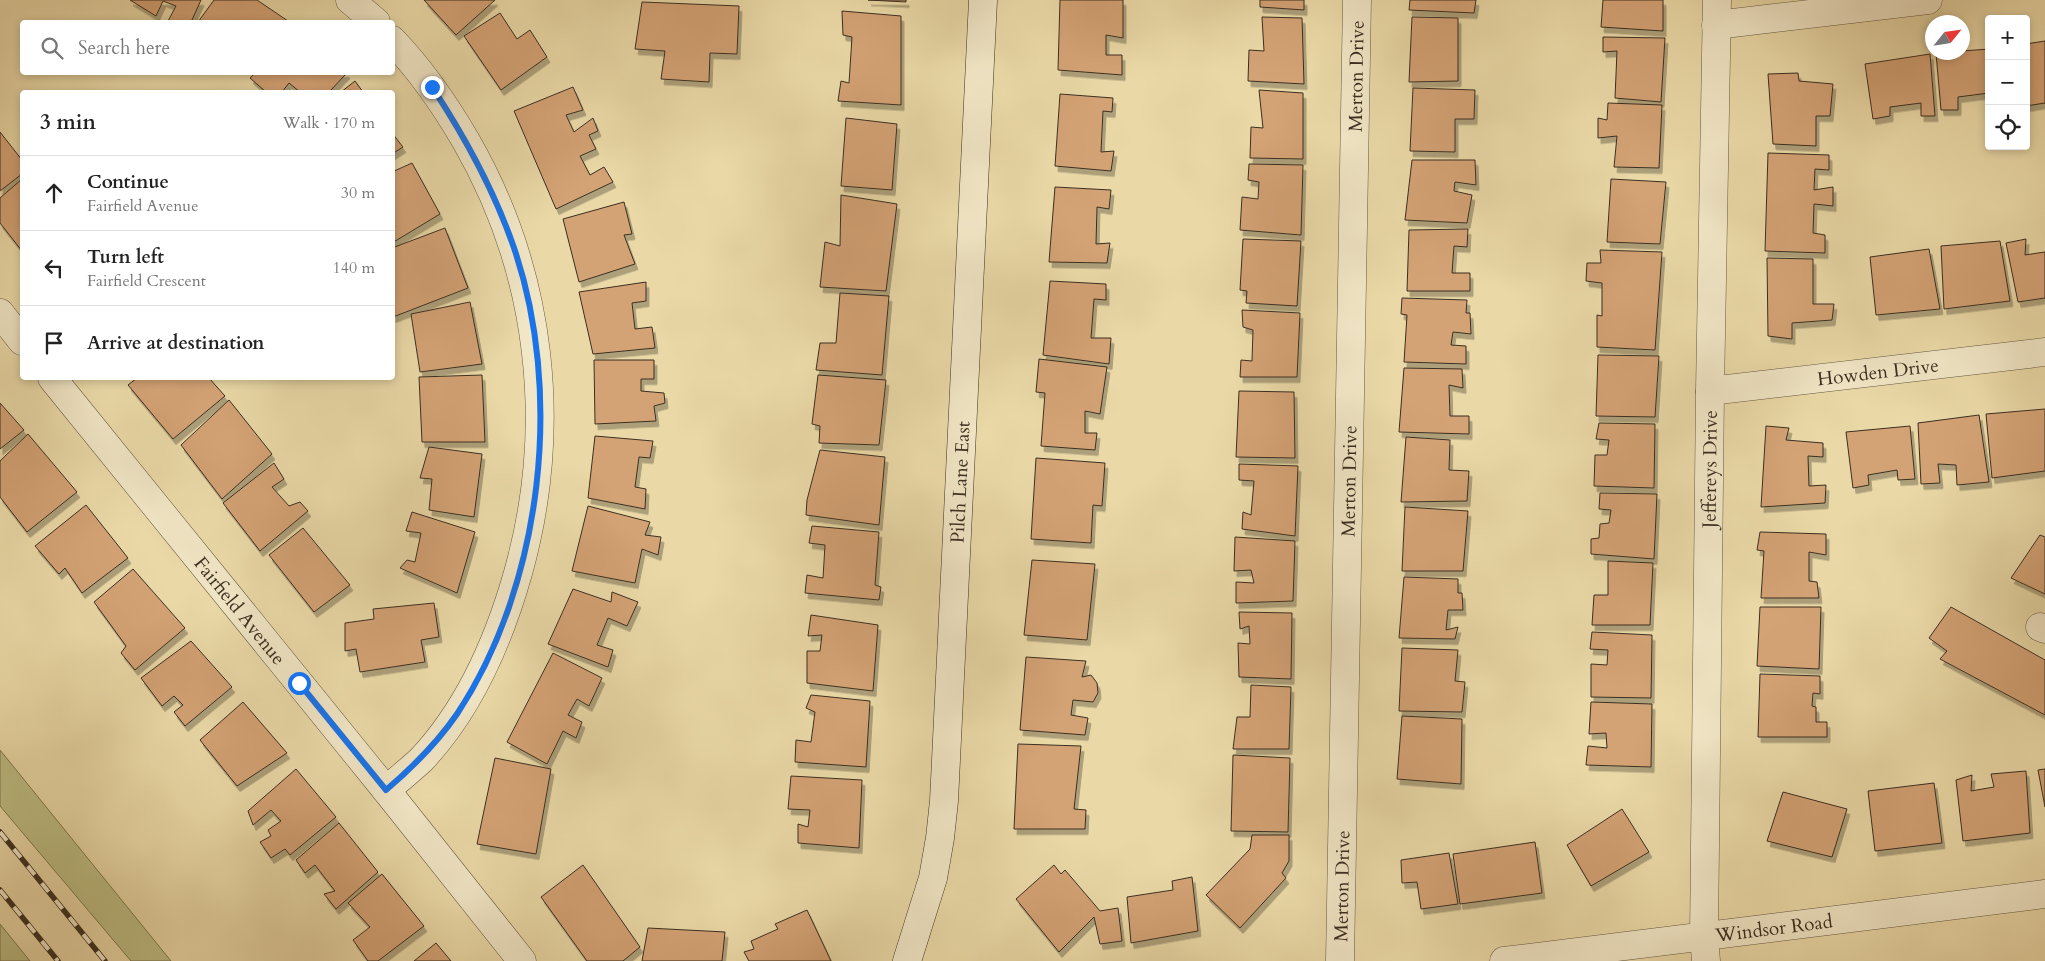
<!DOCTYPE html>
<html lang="en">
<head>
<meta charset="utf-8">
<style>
	body { margin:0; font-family:Cardo,serif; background:#f2f2f2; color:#222 }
	.controls { position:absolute; right:15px; top:15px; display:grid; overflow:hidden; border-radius:5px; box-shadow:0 2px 8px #0003 }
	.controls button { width:45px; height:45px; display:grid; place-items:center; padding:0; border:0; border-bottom:1px solid #e0e0e0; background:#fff; color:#222; font:25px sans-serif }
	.compass { position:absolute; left:1925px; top:15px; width:45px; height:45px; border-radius:50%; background:#fff; box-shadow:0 2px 8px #0003; rotate:60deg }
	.stop { position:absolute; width:15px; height:15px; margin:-11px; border:4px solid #1a73e8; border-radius:50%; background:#fff }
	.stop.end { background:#1a73e8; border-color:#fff; box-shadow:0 1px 5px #0008 }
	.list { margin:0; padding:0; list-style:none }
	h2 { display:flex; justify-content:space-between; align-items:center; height:65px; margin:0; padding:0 20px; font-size:21px }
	h2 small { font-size:16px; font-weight:400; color:#767676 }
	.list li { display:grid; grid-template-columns:32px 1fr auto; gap:15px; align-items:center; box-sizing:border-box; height:75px; padding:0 20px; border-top:1px solid #e0e0e0 }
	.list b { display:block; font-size:19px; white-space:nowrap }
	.list p { margin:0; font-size:16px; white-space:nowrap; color:#767676 }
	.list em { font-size:16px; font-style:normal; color:#767676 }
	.icon { flex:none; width:28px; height:28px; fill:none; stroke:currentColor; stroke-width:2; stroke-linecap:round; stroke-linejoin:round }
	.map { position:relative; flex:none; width:2045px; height:961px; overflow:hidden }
	.search { position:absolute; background:#fff; box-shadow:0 2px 8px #0003; left:20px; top:20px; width:375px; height:55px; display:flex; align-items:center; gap:12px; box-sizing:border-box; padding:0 18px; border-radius:5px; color:#767676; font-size:19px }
	.panel { position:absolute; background:#fff; box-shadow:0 2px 8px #0003; left:20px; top:90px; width:375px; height:290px; border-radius:5px }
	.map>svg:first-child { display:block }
	.green { fill:#bdbd83; stroke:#7c7652 }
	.building { fill:#d3a275; stroke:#3a2f21; filter:url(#shadow) }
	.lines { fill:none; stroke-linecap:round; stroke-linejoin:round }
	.street-casing { stroke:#665a42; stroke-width:29 }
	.secondary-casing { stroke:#3a2f21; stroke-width:29 }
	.street { stroke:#f1e6c6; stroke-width:28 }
	.secondary { stroke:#f1e6c6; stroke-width:28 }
	.rail-casing { stroke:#3a2f21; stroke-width:5.5 }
	.rail { stroke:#f1e6c6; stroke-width:4; stroke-dasharray:11; stroke-linecap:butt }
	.route { stroke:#1a73e8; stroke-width:6 }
	.labels { text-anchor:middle; stroke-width:4; stroke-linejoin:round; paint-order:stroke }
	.street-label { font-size:19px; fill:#3a2f21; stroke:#f1e6c6 }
</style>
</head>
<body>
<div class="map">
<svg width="2045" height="961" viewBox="0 0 2045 961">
	<defs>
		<filter id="shadow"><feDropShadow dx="3" dy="5.5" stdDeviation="0" flood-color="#0004"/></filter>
	</defs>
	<rect width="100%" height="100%" fill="#ead9a7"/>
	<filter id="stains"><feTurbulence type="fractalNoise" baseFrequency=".004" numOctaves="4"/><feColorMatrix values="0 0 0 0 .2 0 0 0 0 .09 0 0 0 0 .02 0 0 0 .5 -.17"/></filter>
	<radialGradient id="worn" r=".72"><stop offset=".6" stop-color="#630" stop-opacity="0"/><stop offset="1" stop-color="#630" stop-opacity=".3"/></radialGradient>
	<path class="green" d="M 0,750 L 171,961 L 131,961 L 0,806 Z
		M 0,924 L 30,961 L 0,961 Z"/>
	<path class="building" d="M 130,0 L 201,0 L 191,22 L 168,21 L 176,6 L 163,1 L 156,16 Z
		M 214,0 L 257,0 L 288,21 L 287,22 L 198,22 Z
		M 424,0 L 495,0 L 456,35 Z
		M 868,0 L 906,0 L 906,2 Z
		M 1060,0 L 1123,0 L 1123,38 L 1106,35 L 1106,55 L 1122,55 L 1122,75 L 1058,70 Z
		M 1260,0 L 1304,0 L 1304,10 L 1260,7 Z
		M 1410,0 L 1476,0 L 1474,13 L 1409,10 Z
		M 1603,0 L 1663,0 L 1663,31 L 1601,27 Z
		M 642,2 L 739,6 L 737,54 L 710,53 L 709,82 L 661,79 L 665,51 L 635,49 Z
		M 842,11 L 901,16 L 901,105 L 838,101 L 841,81 L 849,83 L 852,37 L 843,35 Z
		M 500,13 L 517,39 L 530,30 L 547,57 L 501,90 L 464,36 Z
		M 1262,17 L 1302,18 L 1304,84 L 1248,81 L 1249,50 L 1264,51 Z
		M 1412,17 L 1458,18 L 1458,81 L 1409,82 Z
		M 1603,37 L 1665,38 L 1661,102 L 1615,98 L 1617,51 L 1603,52 Z
		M 2045,41 L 2045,103 L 2026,106 L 2026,44 Z
		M 1989,49 L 1989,97 L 1989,93 L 1958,97 L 1958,110 L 1941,110 L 1936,53 L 1962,52 L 1962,51 Z
		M 1930,54 L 1935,116 L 1921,116 L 1921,103 L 1890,107 L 1890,116 L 1873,119 L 1865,64 Z
		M 256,72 L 346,72 L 347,73 L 329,92 L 300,92 L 289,83 L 282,92 L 266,92 L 250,78 Z
		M 1798,73 L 1799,81 L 1833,84 L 1830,116 L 1816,116 L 1816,146 L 1773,144 L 1768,74 Z
		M 355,81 L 363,92 L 341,92 Z
		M 573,87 L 583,110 L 566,115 L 574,132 L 593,118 L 598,131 L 589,135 L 596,149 L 580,156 L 590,175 L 604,167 L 613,182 L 556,209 L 514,111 Z
		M 1413,88 L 1475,90 L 1474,119 L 1455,119 L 1455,152 L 1410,151 Z
		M 1259,90 L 1303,93 L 1303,159 L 1250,158 L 1251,127 L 1263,128 Z
		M 1060,94 L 1113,98 L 1112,112 L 1103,111 L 1101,152 L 1114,151 L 1111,171 L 1055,166 Z
		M 1608,103 L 1662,105 L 1659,168 L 1614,167 L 1617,136 L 1598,138 L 1598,118 L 1607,120 Z
		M 846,118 L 897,124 L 892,190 L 841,186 Z
		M 0,132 L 22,160 L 22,174 L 0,191 Z
		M 392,133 L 403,147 L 392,154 Z
		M 1768,153 L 1829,155 L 1829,170 L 1815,169 L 1814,190 L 1833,187 L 1833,206 L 1814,204 L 1813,233 L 1825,235 L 1825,253 L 1765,251 Z
		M 1412,160 L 1475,160 L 1476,185 L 1455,182 L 1454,191 L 1472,195 L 1467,223 L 1405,220 Z
		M 412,163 L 440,214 L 392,243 L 392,228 L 395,227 L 392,223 L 392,172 Z
		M 1249,164 L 1303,165 L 1301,235 L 1240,230 L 1242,197 L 1258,199 L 1259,182 L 1248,180 Z
		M 22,179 L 22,251 L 0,223 L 0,198 Z
		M 1611,179 L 1666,182 L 1660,244 L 1607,242 Z
		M 1055,187 L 1111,190 L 1109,209 L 1097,207 L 1096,244 L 1110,243 L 1107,263 L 1049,262 Z
		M 841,195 L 897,204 L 886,291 L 820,287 L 825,242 L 840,246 Z
		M 624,202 L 632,234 L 624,235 L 635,264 L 579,282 L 563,219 Z
		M 445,228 L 468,288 L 393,317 L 392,248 Z
		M 1468,229 L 1467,247 L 1454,246 L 1452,273 L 1470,273 L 1470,291 L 1407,291 L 1409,230 Z
		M 1243,239 L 1301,241 L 1297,306 L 1246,303 L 1247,291 L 1240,290 Z
		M 2026,239 L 2025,255 L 2045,252 L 2045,298 L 2018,302 L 2006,243 Z
		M 2000,241 L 2010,301 L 1944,309 L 1941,246 Z
		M 1929,249 L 1940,309 L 1876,315 L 1870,257 Z
		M 1600,250 L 1662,252 L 1655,350 L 1597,347 L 1597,315 L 1602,316 L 1602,283 L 1586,281 L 1587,263 L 1601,263 Z
		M 1767,258 L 1813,259 L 1813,304 L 1834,304 L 1832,320 L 1792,323 L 1792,339 L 1768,336 Z
		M 1050,281 L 1106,284 L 1106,300 L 1094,299 L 1091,338 L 1111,338 L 1109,364 L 1043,355 Z
		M 646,282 L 646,301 L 632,303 L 635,329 L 652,327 L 655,348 L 593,354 L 579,292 Z
		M 840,293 L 889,296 L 882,375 L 816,370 L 820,343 L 836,343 Z
		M 1402,298 L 1467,300 L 1466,313 L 1470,313 L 1471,334 L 1453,332 L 1451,345 L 1466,346 L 1466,364 L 1404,362 L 1407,315 L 1401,314 Z
		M 470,302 L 482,364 L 420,372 L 411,314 Z
		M 1242,310 L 1300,313 L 1297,377 L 1240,377 L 1241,360 L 1252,361 L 1253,330 L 1243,327 Z
		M 1598,355 L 1659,356 L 1655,417 L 1596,416 Z
		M 1039,359 L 1107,367 L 1100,414 L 1085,411 L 1085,433 L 1097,433 L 1095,450 L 1041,446 L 1045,393 L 1036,392 Z
		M 594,360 L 654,360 L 654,379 L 641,379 L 641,391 L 664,393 L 665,403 L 654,406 L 656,421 L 595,424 Z
		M 1404,368 L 1462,369 L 1463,388 L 1449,385 L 1450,416 L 1469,416 L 1469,434 L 1399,432 Z
		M 482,375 L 485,442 L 422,442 L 419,377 Z
		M 818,375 L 886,380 L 879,445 L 819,443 L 820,426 L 812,424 Z
		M 137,378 L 209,378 L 225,396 L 173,439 L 128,385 Z
		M 1239,391 L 1294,392 L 1295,458 L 1236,457 Z
		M 229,400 L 272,454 L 222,499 L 181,445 Z
		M 0,403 L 24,430 L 0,449 Z
		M 2045,409 L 2045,471 L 1992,478 L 1986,414 Z
		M 1979,415 L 1989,482 L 1957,485 L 1956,465 L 1938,464 L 1940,483 L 1921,484 L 1918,423 Z
		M 1599,423 L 1655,424 L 1654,488 L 1594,486 L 1595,455 L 1607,455 L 1609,440 L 1596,439 Z
		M 1766,426 L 1789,428 L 1786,440 L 1823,443 L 1823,457 L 1808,456 L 1809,486 L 1826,485 L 1825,503 L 1761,507 Z
		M 1910,426 L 1915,479 L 1898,480 L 1897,470 L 1868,475 L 1869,485 L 1853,488 L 1846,432 Z
		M 28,434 L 77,492 L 27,532 L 0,497 L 0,461 Z
		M 595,436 L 653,441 L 650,458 L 639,457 L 635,487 L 646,489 L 645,509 L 588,498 Z
		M 1406,437 L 1450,440 L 1449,470 L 1469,471 L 1467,501 L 1401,502 Z
		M 429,447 L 482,454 L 474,517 L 429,510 L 432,479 L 420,478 Z
		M 820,450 L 885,457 L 879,525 L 806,515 L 807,500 Z
		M 1036,458 L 1105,463 L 1102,506 L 1093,505 L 1091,543 L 1031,539 Z
		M 274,463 L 284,479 L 272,487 L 289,506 L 300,502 L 308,511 L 260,551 L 223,503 Z
		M 1239,464 L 1298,466 L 1295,536 L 1242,529 L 1243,512 L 1251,515 L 1254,481 L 1239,480 Z
		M 1600,493 L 1657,494 L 1654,559 L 1591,554 L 1591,539 L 1599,538 L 1600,524 L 1609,523 L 1611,510 L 1599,509 Z
		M 86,505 L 128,558 L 82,593 L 65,568 L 59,574 L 35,546 Z
		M 588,506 L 650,522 L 645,535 L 661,537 L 658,555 L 642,549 L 635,583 L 572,571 Z
		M 1405,507 L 1468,511 L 1463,571 L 1402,571 Z
		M 412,512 L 475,532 L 457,593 L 400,568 L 407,560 L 415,562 L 421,533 L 406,531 Z
		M 812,526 L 879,532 L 875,585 L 881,587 L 879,600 L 805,593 L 807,575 L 823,578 L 825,545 L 809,543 Z
		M 303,528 L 350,585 L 314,612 L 269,555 Z
		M 1760,532 L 1826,534 L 1826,555 L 1809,552 L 1809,581 L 1817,582 L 1819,598 L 1761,598 L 1764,551 L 1757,550 Z
		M 2040,535 L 2045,537 L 2045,594 L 2011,578 Z
		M 1235,537 L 1295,541 L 1293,601 L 1236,603 L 1236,582 L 1254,583 L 1251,570 L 1234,571 Z
		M 1032,560 L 1095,564 L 1087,640 L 1024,635 Z
		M 1608,561 L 1653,563 L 1650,625 L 1592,625 L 1594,595 L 1608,595 Z
		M 133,569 L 185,628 L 135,670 L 121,653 L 126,646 L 94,602 Z
		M 1404,577 L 1458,579 L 1458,593 L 1462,593 L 1463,610 L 1448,610 L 1446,630 L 1458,627 L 1455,639 L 1399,638 Z
		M 573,589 L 611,602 L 612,592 L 638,602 L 627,626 L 608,618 L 597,645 L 613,650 L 608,667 L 548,644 Z
		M 434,603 L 439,637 L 421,640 L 425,662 L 360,672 L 356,649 L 345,651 L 345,623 L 374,619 L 373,609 Z
		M 1760,607 L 1821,607 L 1819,669 L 1757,666 Z
		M 1951,607 L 2045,660 L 2045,715 L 1940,659 L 1947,651 L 1929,638 Z
		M 1239,612 L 1292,613 L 1291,679 L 1239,677 L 1238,643 L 1250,644 L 1249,626 L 1240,629 Z
		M 811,615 L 878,625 L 873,691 L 807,683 L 807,651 L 820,651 L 822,635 L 808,636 Z
		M 1592,632 L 1652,635 L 1651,698 L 1591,697 L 1591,664 L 1607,665 L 1608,650 L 1590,649 Z
		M 191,641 L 232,687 L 185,726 L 174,712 L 183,705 L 174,696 L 162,706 L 141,678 Z
		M 1402,648 L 1458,650 L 1455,681 L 1465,682 L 1462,712 L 1399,711 Z
		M 553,653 L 602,678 L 589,706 L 577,699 L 568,715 L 582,722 L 576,738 L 563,731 L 547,764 L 507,742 Z
		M 1026,657 L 1086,661 L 1082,677 L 1091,675 L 1097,683 L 1098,693 L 1093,702 L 1073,700 L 1071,715 L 1088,718 L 1085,735 L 1020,730 Z
		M 1760,674 L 1820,676 L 1820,694 L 1813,693 L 1812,706 L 1816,707 L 1816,722 L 1827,722 L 1827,737 L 1758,737 Z
		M 1251,685 L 1291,687 L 1289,749 L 1233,749 L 1237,717 L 1250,717 Z
		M 811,695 L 870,701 L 866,767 L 795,762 L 796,740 L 811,742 L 815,712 L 806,708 Z
		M 243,702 L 287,753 L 237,786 L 200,740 Z
		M 1591,702 L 1652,704 L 1651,767 L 1586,765 L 1588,746 L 1607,748 L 1606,733 L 1589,734 Z
		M 1402,716 L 1462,719 L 1461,784 L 1397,779 Z
		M 1018,744 L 1081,746 L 1074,809 L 1086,810 L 1085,829 L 1014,829 Z
		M 1233,755 L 1290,758 L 1288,832 L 1231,831 Z
		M 495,758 L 551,769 L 536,854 L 477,844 Z
		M 296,769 L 336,817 L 290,855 L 285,849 L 271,858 L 260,842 L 271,836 L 268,830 L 281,821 L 271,810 L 253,825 L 248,811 Z
		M 2045,769 L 2045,807 L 2038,770 Z
		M 2026,771 L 2030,833 L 1963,841 L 1956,780 L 1972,775 L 1971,791 L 1994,787 L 1991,774 Z
		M 791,776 L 862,780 L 859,848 L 798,843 L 798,824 L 808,827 L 810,810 L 788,809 Z
		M 1934,783 L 1942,843 L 1875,851 L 1868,791 Z
		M 1783,792 L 1847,809 L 1832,857 L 1767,841 Z
		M 1622,809 L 1649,852 L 1591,886 L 1567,845 Z
		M 339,823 L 378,872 L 336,909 L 324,894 L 335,891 L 315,865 L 305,873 L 296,860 Z
		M 1252,835 L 1289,835 L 1289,861 L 1282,873 L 1286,878 L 1240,928 L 1206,895 L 1250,849 Z
		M 1535,842 L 1542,893 L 1460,904 L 1453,854 Z
		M 1449,853 L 1458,904 L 1421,909 L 1417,882 L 1402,883 L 1401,860 Z
		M 583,865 L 640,947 L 623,961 L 587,961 L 541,897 Z
		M 1054,865 L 1061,874 L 1065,870 L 1100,911 L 1118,908 L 1122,941 L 1100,944 L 1094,917 L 1059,952 L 1016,899 Z
		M 382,874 L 424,926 L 378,961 L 368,961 L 353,940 L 370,927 L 348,903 Z
		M 1192,877 L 1198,931 L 1131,943 L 1127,897 L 1173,890 L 1172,881 Z
		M 807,910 L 831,961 L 749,961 L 744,952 L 754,949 L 751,941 L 778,929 L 775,924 Z
		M 648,928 L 725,932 L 722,961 L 642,961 Z
		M 436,943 L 451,961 L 414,961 Z"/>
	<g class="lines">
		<g class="street-casing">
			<g id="street">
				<path d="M 350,0 L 376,22"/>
				<path d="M 1716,25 L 1928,0"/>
				<path d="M 0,313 L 22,341"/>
				<path id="s1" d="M 52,378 L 386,790 L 522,961"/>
				<path id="s2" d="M 1710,391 L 2045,352"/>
				<path d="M 2040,627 L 2045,629"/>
				<path d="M 386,790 C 398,780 410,770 421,760 C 470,708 499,640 518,573 C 559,427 542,273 466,141 C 445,105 421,70 392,40"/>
				<path id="s3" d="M 1340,961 L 1357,0"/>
				<path id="s4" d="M 1504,961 L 2045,894"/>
				<path id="s5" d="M 1706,961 L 1704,937 L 1710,391 L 1717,0"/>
			</g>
		</g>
		<g class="secondary-casing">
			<g id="secondary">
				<path id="s6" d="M 907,961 L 933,878 L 940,838 L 944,801 L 983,0"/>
			</g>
		</g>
		<use href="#street" class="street"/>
		<use href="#secondary" class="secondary"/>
		<g class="rail-casing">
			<path id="rail" d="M 0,832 L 105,961
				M 0,890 L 58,961"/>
		</g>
		<use href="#rail" class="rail"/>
	</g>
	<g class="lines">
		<path class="route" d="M 299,683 L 386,790 C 413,767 437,743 457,714 C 543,584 564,391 513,245 C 493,188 465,137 432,87"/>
	</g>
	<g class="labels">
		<g class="street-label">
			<text dy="7" stroke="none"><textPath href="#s3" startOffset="885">Merton Drive</textPath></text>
			<text dy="7" stroke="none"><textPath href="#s2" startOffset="169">Howden Drive</textPath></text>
			<text dy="7" stroke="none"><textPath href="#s5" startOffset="492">Jeffereys Drive</textPath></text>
			<text dy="7" stroke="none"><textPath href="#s3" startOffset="480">Merton Drive</textPath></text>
			<text dy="7" stroke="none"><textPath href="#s6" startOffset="484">Pilch Lane East</textPath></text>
			<text dy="7" stroke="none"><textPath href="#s1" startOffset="299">Fairfield Avenue</textPath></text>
			<text dy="7" stroke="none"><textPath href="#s3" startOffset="75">Merton Drive</textPath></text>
			<text dy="7" stroke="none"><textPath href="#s4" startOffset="272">Windsor Road</textPath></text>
		</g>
	</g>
	<rect width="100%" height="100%" filter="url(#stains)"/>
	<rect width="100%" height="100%" fill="url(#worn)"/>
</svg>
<div class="controls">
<button>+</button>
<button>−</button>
<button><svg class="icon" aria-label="locate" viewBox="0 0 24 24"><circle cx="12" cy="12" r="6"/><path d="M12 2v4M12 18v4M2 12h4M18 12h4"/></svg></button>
</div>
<svg class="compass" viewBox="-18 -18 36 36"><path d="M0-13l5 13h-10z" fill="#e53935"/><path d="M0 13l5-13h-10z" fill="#767676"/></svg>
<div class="stop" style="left:299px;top:683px"></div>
<div class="stop end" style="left:432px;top:87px"></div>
<div class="search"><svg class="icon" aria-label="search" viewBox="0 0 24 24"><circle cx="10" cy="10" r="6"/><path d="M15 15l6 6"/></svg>Search here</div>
<section class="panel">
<h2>3 min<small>Walk · 170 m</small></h2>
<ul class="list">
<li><svg class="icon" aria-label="ahead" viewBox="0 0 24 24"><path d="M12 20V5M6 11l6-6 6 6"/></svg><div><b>Continue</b><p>Fairfield Avenue</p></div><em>30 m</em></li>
<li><svg class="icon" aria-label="left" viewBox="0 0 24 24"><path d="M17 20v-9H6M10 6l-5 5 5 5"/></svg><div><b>Turn left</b><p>Fairfield Crescent</p></div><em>140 m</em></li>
<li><svg class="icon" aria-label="arrive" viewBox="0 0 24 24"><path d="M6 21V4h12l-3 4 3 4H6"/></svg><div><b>Arrive at destination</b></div></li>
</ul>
</section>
</div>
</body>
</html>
